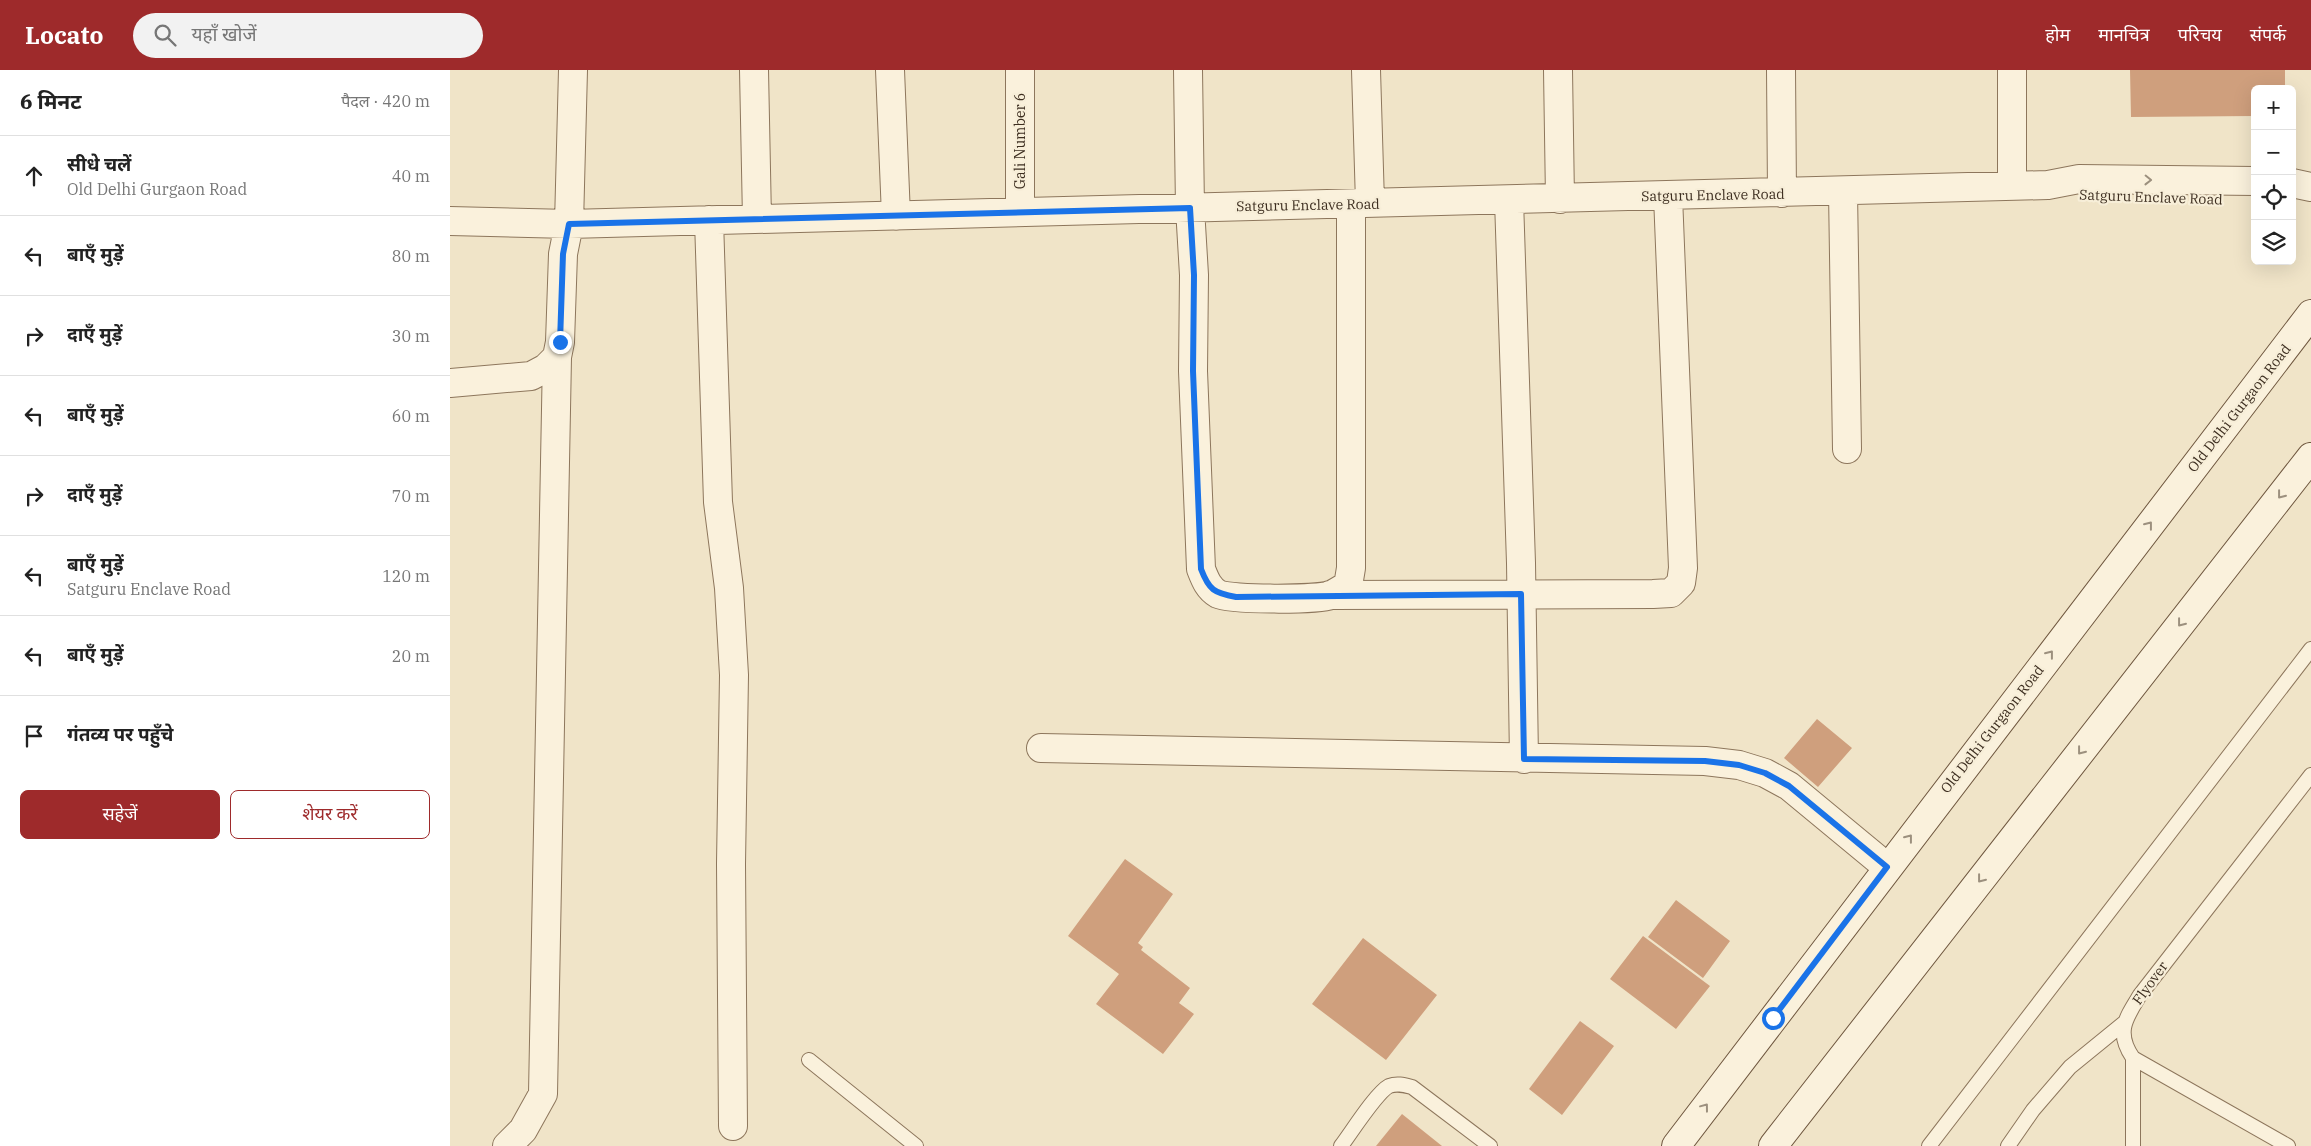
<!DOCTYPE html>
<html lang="hi">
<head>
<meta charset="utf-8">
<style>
	body { margin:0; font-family:"IBM Plex Serif","Noto Sans Devanagari",serif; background:#f2f2f2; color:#222 }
	.controls { position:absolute; right:15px; top:15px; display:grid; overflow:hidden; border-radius:8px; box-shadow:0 5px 20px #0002 }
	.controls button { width:45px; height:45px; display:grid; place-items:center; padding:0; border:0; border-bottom:1px solid #e0e0e0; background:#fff; color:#222; font:25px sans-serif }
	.stop { position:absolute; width:15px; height:15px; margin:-11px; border:4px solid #1a73e8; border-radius:50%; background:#fff }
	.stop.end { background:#1a73e8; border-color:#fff; box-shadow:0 1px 5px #0008 }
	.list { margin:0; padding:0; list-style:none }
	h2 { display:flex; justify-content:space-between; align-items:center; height:65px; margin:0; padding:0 20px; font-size:21px }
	h2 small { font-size:16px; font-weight:400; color:#767676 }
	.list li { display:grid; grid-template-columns:32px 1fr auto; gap:15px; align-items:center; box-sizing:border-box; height:80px; padding:0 20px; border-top:1px solid #e0e0e0 }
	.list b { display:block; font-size:19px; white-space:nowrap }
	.list p { margin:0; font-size:16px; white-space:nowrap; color:#767676 }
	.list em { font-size:16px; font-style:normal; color:#767676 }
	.actions { display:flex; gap:10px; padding:15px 20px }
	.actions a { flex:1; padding:11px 0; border:1px solid #9e2a2b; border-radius:8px; text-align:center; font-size:18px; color:#9e2a2b }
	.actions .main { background:#9e2a2b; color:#fff }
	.icon { flex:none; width:28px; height:28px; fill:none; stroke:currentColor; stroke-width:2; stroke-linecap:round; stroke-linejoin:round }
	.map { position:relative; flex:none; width:1861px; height:1076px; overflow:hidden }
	header { display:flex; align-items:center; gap:30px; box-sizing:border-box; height:70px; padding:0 25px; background:#9e2a2b; color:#fff }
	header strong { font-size:24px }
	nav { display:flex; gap:28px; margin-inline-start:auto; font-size:18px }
	.search { width:350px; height:45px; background:#f2f2f2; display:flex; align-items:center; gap:12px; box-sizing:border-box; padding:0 18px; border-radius:28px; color:#767676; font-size:19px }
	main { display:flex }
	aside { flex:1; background:#fff }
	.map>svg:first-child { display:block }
	.building { fill:#cf9f7d }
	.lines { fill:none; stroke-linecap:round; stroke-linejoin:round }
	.lane-casing { stroke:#8d765c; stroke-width:16 }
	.street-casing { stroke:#8d765c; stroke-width:30 }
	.secondary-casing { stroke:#6f573f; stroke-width:30 }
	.lane { stroke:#faf1dc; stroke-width:14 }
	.street { stroke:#faf1dc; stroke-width:28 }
	.secondary { stroke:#faf1dc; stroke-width:28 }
	.oneway { stroke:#9c907e }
	.route { stroke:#1a73e8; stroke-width:6 }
	.labels { text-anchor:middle; stroke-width:4.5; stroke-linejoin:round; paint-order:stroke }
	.street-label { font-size:14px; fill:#3d2e20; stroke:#f7eed8 }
</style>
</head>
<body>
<header>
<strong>Locato</strong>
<div class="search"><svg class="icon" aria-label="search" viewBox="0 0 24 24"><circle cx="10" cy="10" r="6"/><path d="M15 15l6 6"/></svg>यहाँ खोजें</div>
<nav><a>होम</a><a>मानचित्र</a><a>परिचय</a><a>संपर्क</a></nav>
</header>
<main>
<aside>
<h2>6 मिनट<small>पैदल · 420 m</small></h2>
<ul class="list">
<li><svg class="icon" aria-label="ahead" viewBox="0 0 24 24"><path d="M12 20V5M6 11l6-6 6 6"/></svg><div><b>सीधे चलें</b><p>Old Delhi Gurgaon Road</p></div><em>40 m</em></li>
<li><svg class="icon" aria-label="left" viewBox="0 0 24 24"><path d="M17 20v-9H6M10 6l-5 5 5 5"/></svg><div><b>बाएँ मुड़ें</b></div><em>80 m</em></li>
<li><svg class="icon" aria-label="right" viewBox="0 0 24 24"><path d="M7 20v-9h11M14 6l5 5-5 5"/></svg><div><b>दाएँ मुड़ें</b></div><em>30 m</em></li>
<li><svg class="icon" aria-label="left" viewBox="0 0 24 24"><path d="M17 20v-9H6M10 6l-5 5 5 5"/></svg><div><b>बाएँ मुड़ें</b></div><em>60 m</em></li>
<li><svg class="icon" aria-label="right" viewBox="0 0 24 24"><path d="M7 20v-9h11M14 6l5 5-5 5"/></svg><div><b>दाएँ मुड़ें</b></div><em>70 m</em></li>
<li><svg class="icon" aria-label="left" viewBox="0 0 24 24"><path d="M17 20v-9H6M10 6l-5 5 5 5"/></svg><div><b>बाएँ मुड़ें</b><p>Satguru Enclave Road</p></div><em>120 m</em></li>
<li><svg class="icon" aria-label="left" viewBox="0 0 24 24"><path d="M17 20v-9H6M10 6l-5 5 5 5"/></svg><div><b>बाएँ मुड़ें</b></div><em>20 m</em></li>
<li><svg class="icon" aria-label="arrive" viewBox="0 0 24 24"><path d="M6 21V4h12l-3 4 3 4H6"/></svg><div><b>गंतव्य पर पहुँचे</b></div></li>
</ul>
<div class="actions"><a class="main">सहेजें</a><a>शेयर करें</a></div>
</aside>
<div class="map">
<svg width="1861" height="1076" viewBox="0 0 1861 1076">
	<rect width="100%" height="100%" fill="#f0e4c8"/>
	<path class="building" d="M 1680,0 L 1835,0 L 1835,19 L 1805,19 L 1805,46 L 1681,47 Z
		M 1367,649 L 1402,678 L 1368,717 L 1334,688 Z
		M 675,789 L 723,824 L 688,873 L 693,877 L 691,880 L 740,918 L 729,933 L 744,944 L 713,984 L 646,934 L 669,904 L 618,866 Z
		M 1226,830 L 1280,871 L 1253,908 L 1198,867 Z
		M 1193,866 L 1260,916 L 1226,959 L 1160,909 Z
		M 913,868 L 987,925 L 936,990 L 862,934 Z
		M 1130,951 L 1164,976 L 1112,1045 L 1079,1019 Z
		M 952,1044 L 992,1076 L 926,1076 Z"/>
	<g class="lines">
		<g class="lane-casing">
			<path id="lane" d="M 359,990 L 466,1076
				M 891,1076 C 901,1063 926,1023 939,1016 C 947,1013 954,1015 962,1017 L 1040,1076
				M 1479,1076 L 1861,579
				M 1558,1076 L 1583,1040 L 1620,997 L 1674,953
				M 1683,1076 L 1683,988
				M 1838,1076 L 1683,988 C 1665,962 1676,948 1690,925 L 1861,705"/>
		</g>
		<g class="street-casing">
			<path id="street" d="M 304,0 L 307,149
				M 440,0 L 446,146
				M 570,0 L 570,142
				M 738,0 L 740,138 L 744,205 L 743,301 L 751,499 C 755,509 758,518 768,524 C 781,530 867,530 881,525 C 886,523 892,518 898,516 L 901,498 L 901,134
				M 916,0 L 920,133
				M 1108,0 L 1110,129
				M 1331,0 L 1332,123
				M 1562,0 L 1562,115
				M 1842,113 L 1861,117
				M 1393,121 L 1397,379
				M 1059,130 L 1071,493 L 1074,689
				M 259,150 L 268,432 L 279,518 L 284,605 L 281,794 L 283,1056
				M 0,151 L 119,154 L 1598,115 L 1629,109 L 1805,111
				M 0,313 L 81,306 L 96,298 L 107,287 L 110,272 L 113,184 L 119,154 L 123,0
				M 880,525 L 1203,524 L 1221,523 L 1231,513 L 1233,498 L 1218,126
				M 591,678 L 1255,691 L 1289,695 L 1315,703 L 1339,716 L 1437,797
				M 57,1076 L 73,1060 L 93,1024 L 107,287"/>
		</g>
		<g class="secondary-casing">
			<path id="secondary" d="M 1226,1076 L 1861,244
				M 1323,1076 L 1861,387"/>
		</g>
		<use href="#lane" class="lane"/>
		<use href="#street" class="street"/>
		<use href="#secondary" class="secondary"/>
	</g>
	<defs><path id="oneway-chevron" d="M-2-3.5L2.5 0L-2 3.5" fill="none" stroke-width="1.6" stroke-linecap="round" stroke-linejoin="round" transform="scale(1.25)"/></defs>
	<g class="oneway">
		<use href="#oneway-chevron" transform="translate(1698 110) rotate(1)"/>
		<use href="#oneway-chevron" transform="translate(1831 425) rotate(128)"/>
		<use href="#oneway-chevron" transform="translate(1699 455) rotate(-52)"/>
		<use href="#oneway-chevron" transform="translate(1731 553) rotate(128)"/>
		<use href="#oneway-chevron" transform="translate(1600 584) rotate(-52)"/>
		<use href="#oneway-chevron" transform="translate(1631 681) rotate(128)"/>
		<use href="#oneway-chevron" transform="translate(1459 768) rotate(-52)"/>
		<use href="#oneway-chevron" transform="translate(1531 809) rotate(128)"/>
		<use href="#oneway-chevron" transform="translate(1255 1037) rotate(-53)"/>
	</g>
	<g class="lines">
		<path class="route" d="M 110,272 L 113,184 L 119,154 L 740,138 L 744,205 L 743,301 L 751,499 C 759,520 764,523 786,527 L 1071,524 L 1074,689 L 1255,691 L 1289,695 L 1315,703 L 1339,716 L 1437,797 L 1323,948"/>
	</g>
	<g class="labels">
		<g class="street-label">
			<text transform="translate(570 71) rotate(-90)" y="5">Gali Number 6</text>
			<text transform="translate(1263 125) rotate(-1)" y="5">Satguru Enclave Road</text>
			<text transform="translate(1701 127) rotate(2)" y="5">Satguru Enclave Road</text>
			<text transform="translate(858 135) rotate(-1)" y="5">Satguru Enclave Road</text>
			<text transform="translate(1789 338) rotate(-52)" y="5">Old Delhi Gurgaon Road</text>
			<text transform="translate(1542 659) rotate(-52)" y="5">Old Delhi Gurgaon Road</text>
			<text transform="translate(1700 913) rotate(-54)" y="5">Flyover</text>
		</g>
	</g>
</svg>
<div class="controls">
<button>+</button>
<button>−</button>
<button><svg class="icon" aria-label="locate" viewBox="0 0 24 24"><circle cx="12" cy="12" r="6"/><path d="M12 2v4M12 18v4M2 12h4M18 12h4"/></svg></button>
<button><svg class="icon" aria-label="layers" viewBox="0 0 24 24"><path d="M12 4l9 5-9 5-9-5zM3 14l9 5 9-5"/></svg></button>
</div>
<div class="stop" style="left:1323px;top:948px"></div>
<div class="stop end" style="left:110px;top:272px"></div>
</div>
</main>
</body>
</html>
